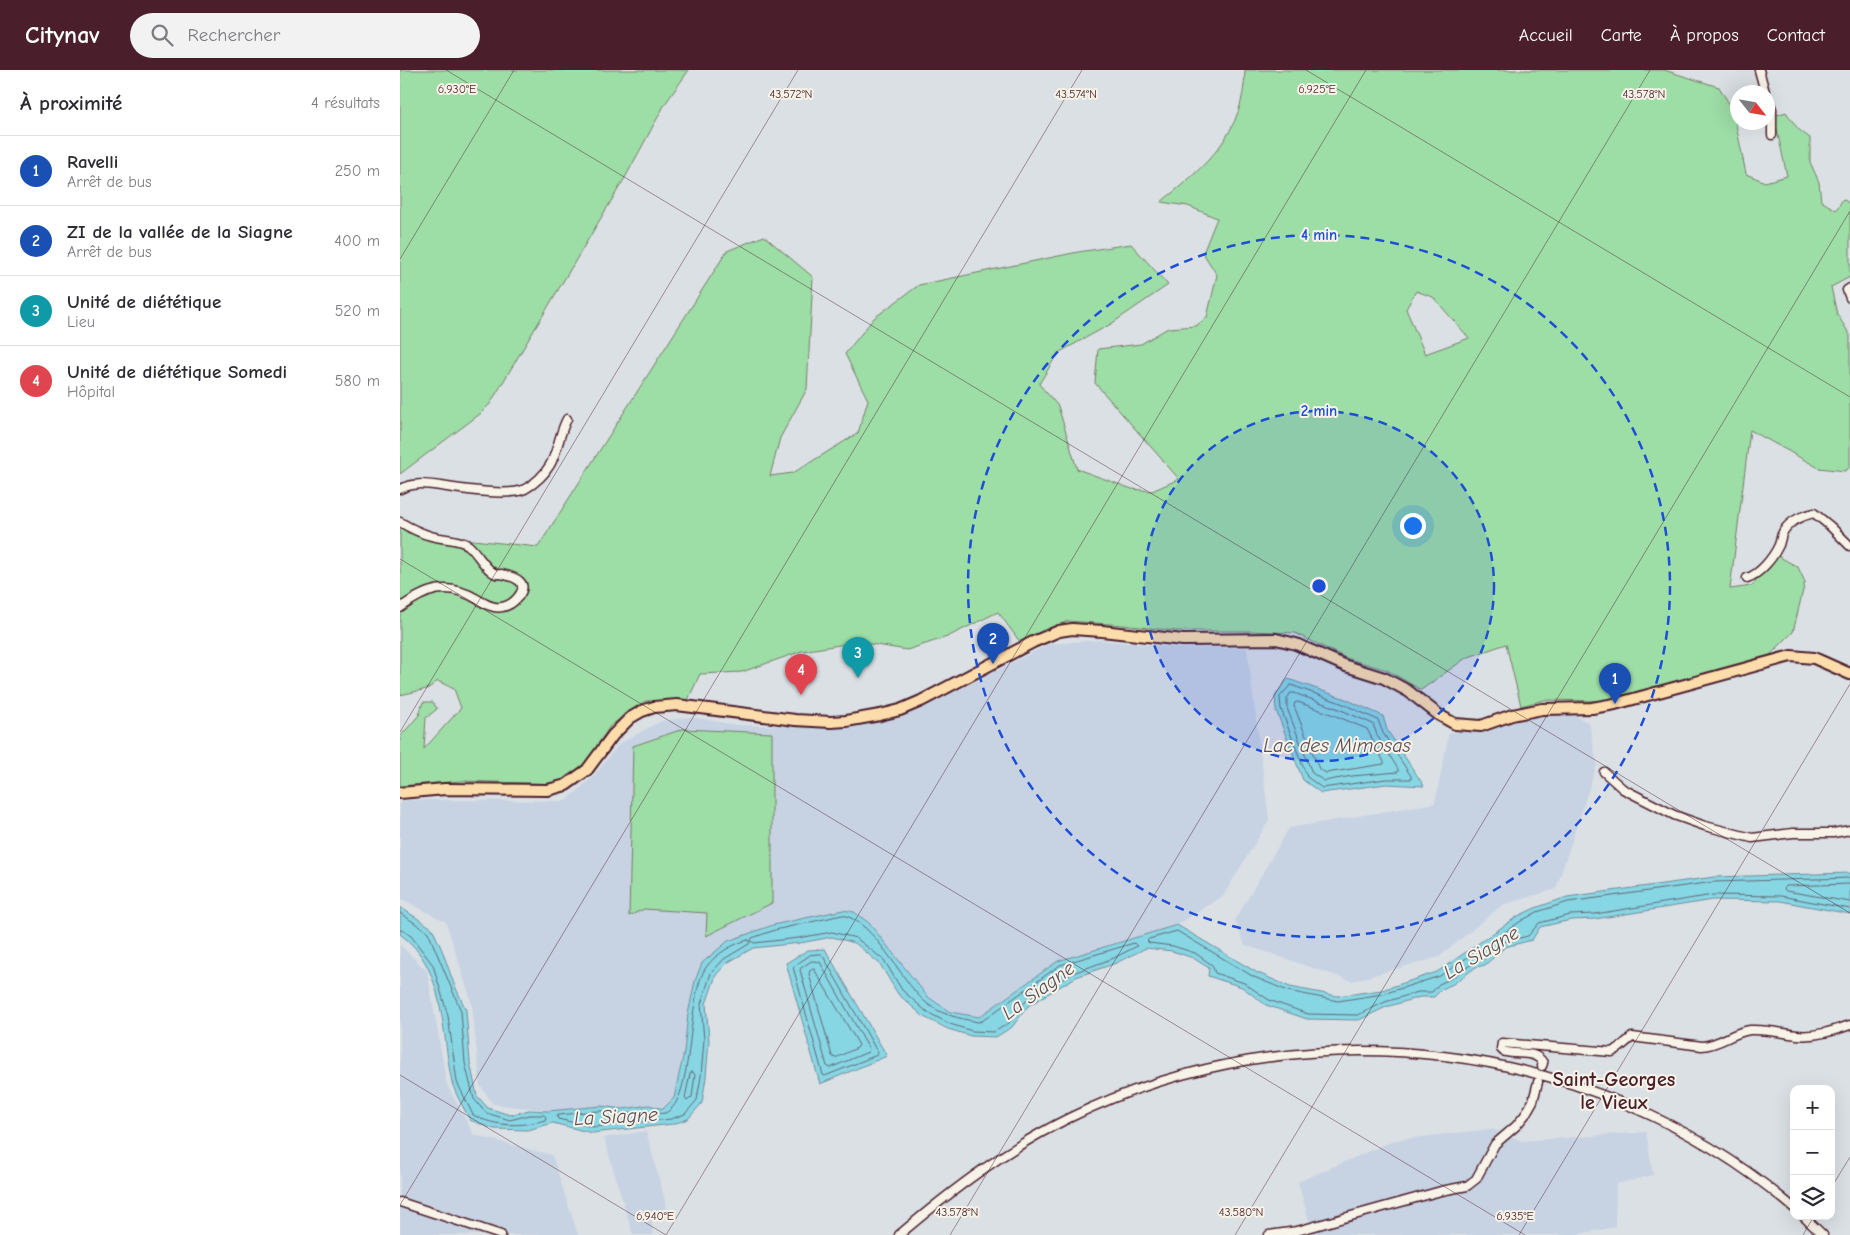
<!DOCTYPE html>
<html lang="fr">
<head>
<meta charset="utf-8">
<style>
	body { margin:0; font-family:"Comic Neue",sans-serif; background:#f2f2f3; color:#2b2b33 }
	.controls { position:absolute; right:15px; bottom:15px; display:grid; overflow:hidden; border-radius:10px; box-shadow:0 5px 20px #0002 }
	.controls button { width:45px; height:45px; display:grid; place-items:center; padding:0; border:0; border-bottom:1px solid #e1e1e2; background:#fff; color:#2b2b33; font:25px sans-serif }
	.compass { position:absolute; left:1330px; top:15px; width:45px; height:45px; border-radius:50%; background:#fff; box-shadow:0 5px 20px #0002; rotate:121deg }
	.you { position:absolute; left:1012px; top:455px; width:18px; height:18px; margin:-12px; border:4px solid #fff; border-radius:50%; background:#1a73e8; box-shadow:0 0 0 8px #1a73e833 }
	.badge { display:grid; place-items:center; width:32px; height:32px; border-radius:50%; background:#4a1f2b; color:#fff; font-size:16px; font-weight:700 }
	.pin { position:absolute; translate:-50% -41px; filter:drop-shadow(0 1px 2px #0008) }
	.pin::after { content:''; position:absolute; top:26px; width:18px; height:15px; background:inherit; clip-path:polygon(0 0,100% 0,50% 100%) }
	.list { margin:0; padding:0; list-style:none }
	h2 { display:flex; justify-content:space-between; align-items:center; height:65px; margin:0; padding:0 20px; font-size:21px }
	h2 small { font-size:16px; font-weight:400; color:#7c7c81 }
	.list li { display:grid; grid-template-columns:32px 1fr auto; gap:15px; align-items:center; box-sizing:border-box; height:70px; padding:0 20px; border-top:1px solid #e1e1e2 }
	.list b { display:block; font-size:19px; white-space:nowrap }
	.list p { margin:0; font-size:16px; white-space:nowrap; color:#7c7c81 }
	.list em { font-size:16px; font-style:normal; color:#7c7c81 }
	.icon { flex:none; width:28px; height:28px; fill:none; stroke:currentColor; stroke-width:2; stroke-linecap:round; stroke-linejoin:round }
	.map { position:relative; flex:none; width:1450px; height:1165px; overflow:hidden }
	header { display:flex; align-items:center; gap:30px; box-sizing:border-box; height:70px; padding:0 25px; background:#4a1f2b; color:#fff }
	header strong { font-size:24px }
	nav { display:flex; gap:28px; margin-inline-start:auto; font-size:18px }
	.search { width:350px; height:45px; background:#f2f2f3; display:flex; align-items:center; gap:12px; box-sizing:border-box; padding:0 18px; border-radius:28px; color:#7c7c81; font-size:19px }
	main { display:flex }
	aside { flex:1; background:#fff }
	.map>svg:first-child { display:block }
	.built { fill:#c7d2e3 }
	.green { fill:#9ddda6; stroke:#747e68; fill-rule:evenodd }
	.water { fill:#87d6e4; stroke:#6f8d9a }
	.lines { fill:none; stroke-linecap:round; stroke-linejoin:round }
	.shore { stroke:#626875; stroke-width:1 }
	.minor-casing { stroke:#4a1f2b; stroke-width:11 }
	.major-casing { stroke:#4a1f2b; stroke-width:14 }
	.minor { stroke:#f7f3e8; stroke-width:8 }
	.major { stroke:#fddcac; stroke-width:10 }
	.ticks { fill:none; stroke:#4a1f2b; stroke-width:1; stroke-opacity:0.45 }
	.ring { fill:none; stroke:#1d4ed8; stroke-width:2.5; stroke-dasharray:9 6 }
	.labels { text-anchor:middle; stroke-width:4; stroke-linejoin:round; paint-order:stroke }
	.water-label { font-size:20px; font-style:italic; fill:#594d59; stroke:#f7f3e8 }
	.neighbourhood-label { font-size:20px; font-weight:bold; fill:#4a1f2b; stroke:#f7f3e8 }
	.ticks-label { font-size:12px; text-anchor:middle; fill:#4a1f2b; stroke:#f7f3e8; stroke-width:4; stroke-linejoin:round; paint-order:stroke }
	.centre { fill:#1d4ed8; stroke:#f7f3e8; stroke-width:2.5 }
	.ring-label { font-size:15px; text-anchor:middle; font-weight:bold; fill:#1d4ed8; stroke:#f7f3e8; stroke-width:4; stroke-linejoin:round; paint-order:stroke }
</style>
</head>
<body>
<header>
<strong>Citynav</strong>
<div class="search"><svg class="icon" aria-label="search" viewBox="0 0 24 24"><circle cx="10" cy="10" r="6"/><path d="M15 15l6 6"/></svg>Rechercher</div>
<nav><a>Accueil</a><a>Carte</a><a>À propos</a><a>Contact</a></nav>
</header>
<main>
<aside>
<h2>À proximité<small>4 résultats</small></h2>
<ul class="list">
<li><span class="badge" style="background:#1a4fb4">1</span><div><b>Ravelli</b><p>Arrêt de bus</p></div><em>250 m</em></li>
<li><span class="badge" style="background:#1a4fb4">2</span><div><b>ZI de la vallée de la Siagne</b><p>Arrêt de bus</p></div><em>400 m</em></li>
<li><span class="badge" style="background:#0f9aa8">3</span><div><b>Unité de diététique</b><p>Lieu</p></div><em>520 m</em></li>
<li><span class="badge" style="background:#e0444e">4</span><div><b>Unité de diététique Somedi</b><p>Hôpital</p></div><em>580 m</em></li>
</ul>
</aside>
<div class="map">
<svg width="1450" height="1165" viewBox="0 0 1450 1165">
	<rect width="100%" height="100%" fill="#dbe0e5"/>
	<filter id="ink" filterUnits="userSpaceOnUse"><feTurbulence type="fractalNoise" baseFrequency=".02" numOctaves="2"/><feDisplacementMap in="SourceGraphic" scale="10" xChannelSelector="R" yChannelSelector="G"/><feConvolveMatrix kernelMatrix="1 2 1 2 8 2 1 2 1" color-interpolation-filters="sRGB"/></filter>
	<g filter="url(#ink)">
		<path class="built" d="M 699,570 L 778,578 L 847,578 L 869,750 L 823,826 L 777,855 L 658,891 L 579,947 L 550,942 L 528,927 L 469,853 L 328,871 L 284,982 L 274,1028 L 263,1039 L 253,1053 L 93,1034 L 80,1015 L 72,934 L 46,852 L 0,828 L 0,732 L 10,730 L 166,731 L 193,707 L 219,674 L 261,651 L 291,647 L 335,655 L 426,657 L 475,652 L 521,639 L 649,574 Z
			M 1168,642 L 1189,653 L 1197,694 L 1156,819 L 1102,835 L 1039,887 L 952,911 L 845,875 L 835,850 L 889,758 L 1035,733 L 1049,663 Z
			M 0,875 L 27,901 L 47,1015 L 74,1065 L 152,1085 L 178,1165 L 0,1165 Z
			M 1092,1059 L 1122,1071 L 1246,1062 L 1253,1105 L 1216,1114 L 1215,1157 L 1174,1165 L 913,1165 L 898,1112 L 995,1070 Z
			M 246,1061 L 267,1138 L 250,1142 L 253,1165 L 233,1165 L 204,1068 Z"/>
		<path class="green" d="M 0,0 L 289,0 L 265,34 L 226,106 L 90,334 L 80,344 L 0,404 Z
			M 845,0 L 1264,0 L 1319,17 L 1333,40 L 1346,104 L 1365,112 L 1387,106 L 1374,46 L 1386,42 L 1398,59 L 1410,68 L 1410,92 L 1419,112 L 1421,131 L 1436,140 L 1443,129 L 1450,134 L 1450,207 L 1431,217 L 1437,244 L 1450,265 L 1450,397 L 1445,401 L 1419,398 L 1350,360 L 1330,519 L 1352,516 L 1374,484 L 1398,497 L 1405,512 L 1393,562 L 1368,587 L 1201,631 L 1144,630 L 1121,636 L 1106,574 L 1066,588 L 1021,620 L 987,600 L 946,588 L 895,563 L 850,561 L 777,561 L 723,555 L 668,551 L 620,572 L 598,542 L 547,567 L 507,580 L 458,572 L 402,581 L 342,602 L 300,604 L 288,630 L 245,631 L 210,656 L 183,697 L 157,714 L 61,711 L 0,716 L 0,667 L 19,645 L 23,632 L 33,632 L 37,639 L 26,648 L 24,679 L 61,638 L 54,619 L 38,611 L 27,619 L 0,625 L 0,455 L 8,463 L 138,477 L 327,181 L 364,166 L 413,207 L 407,319 L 380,368 L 370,406 L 393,403 L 458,363 L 468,330 L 445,284 L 474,248 L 519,215 L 678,182 L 731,174 L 768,215 L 711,254 L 658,283 L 639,314 L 658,336 L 677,399 L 732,419 L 752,421 L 779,409 L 695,313 L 698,279 L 741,274 L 768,258 L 796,256 L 807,247 L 817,205 L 803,183 L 817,148 L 788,136 L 761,132 C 807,95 844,64 845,0 ZM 1016,221 L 1033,227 L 1069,268 L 1025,284 L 1006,239 Z
			M 283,659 L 372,663 L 372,833 L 306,866 L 307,843 L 244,839 L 229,846 L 233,676 Z"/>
		<path class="water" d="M 888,609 L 943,628 L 983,646 L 987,660 L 1024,716 L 986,714 L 921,723 L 903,710 L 876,640 L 875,626 Z
			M 1450,803 L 1450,844 L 1380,831 L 1313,830 L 1195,849 L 1171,850 L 1140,857 L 1132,870 L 1105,877 L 1085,895 L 1076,897 L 1053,914 L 1042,919 L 1034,927 L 1020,927 L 986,937 L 959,950 L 907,949 L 866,935 L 842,917 L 808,906 L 809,898 L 793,888 L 772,881 L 746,878 L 716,893 L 676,907 L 628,936 L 612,957 L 596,967 L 571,966 L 548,959 L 524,947 L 498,924 L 480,894 L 455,873 L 432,867 L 400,873 L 353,878 L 327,893 L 316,905 L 306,934 L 309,970 L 306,1007 L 302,1033 L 288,1049 L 273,1054 L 192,1063 L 153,1053 L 128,1060 L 94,1059 L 70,1050 C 64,1038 55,1024 52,1012 C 41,962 46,897 0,864 L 0,837 L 32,858 L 42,880 L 54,914 L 66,940 L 70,992 L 77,1026 L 88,1038 L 110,1045 L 129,1040 L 148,1041 L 201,1036 L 223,1039 L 249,1035 L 263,1039 L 274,1028 L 284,982 L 288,944 L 295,911 L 302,893 L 328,871 L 373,855 L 443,840 L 454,842 L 469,853 L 528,927 L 550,942 L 579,947 L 658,891 L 777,855 L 856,902 L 890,917 L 937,926 L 982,920 L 1037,902 L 1118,846 L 1135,838 L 1167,827 L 1314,807 Z
			M 425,879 L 487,986 L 420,1014 L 386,893 L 408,880 Z"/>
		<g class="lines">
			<path class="shore" d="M 891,615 L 941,633 L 978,650 L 983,663 L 1011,706 L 1011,709 L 986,709 L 922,718 L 907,707 L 881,639 L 880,627 Z
				M 891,623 L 894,623 L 939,639 L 973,654 L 977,665 L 998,699 L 998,702 L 952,706 L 924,711 L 912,703 L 887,638 L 887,629 Z
				M 898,632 L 936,646 L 967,659 L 984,692 L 984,694 L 926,703 L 919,699 L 894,636 L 895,633 Z
				M 1450,808 L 1314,812 L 1168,832 L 1137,842 L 1121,851 L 1040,906 L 983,924 L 938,931 L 888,921 L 854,907 L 777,861 L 749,869 L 747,871 L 749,873 L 773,876 L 795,883 L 812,895 L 815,903 L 844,913 L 869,930 L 908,944 L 958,945 L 985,932 L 1018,922 L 1032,922 L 1039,914 L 1050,909 L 1073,893 L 1083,890 L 1103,872 L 1128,866 L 1139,853 L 1170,845 L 1195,844 L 1313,825 L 1381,826 L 1450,839
				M 1450,814 L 1386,816 L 1384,819 L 1386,821 L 1450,832
				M 0,843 L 28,862 L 61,941 L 65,993 L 74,1029 L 86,1043 L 110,1050 L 129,1045 L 144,1045 L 146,1047 L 145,1050 C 121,1057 96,1057 73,1045 L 57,1012 L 48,946 L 33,895 L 11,866 L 4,861 L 0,860
				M 443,845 C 475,852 500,909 524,931 C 540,945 558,948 578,952 L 582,951 L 660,895 L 734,873 L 737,876 L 714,888 L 673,903 L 625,932 L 609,953 L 594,962 L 572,961 L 550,954 L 527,942 L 502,920 L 484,890 L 456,868 L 432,862 L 399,868 L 354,873 L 351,871 L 352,868 L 375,860 Z
				M 348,870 L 350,871 L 349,874 L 324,889 L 311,903 L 301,934 L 304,970 L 301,1006 L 297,1030 L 285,1044 L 271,1049 L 193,1057 L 158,1049 L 157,1046 L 159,1045 C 173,1044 187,1041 201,1041 C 209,1041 216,1044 224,1044 C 231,1043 239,1041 246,1040 C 252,1040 259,1045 265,1043 C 296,1031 285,924 307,896 C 317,883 333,874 348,870 Z
				M 421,884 L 423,886 L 478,983 L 477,985 L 425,1006 L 423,1005 L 393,897 L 410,885 Z
				M 412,891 L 420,892 L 469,979 L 468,982 L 430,998 L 427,996 L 400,900 L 401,898 Z
				M 414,899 L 459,975 L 457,978 L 435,988 L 432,986 L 409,904 L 410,901 Z
				M 293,1002 L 295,1005 L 292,1027 L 287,1031 L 285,1028 L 290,1004 Z"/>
			<g class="minor-casing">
				<path id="minor" d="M 1359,0 L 1365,22
					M 1368,29 L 1372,39 L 1372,65
					M 1450,218 L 1447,220 L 1450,228
					M 0,419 C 14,412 26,414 41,416 C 60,419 109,427 125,419 C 134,414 144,405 150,395 C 158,381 159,364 167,349
					M 0,452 C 10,458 20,463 31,466 C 44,470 57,468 68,475 C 77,482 85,499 94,503 C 96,505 99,504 101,504 C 115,507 130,512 118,527 C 114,532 108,536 102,537 C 93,539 84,533 77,529 C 47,511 26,519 0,538
					M 1347,508 C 1360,504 1373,488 1379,475 C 1380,472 1381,467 1382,464 C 1388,451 1401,446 1414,443 L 1430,456 L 1450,476
					M 1204,702 L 1223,719 L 1274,745 L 1305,756 L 1352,768 L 1393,763 L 1433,763 L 1450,760
					M 1142,996 L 1143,993 C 1135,979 1116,986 1103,981 L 1101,979 L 1102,973 L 1212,982 L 1219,978 L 1232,967 L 1302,976 C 1320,975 1333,962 1350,960 C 1365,959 1382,963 1397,965 C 1415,967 1433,961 1450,955
					M 0,1132 L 101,1165
					M 1403,1146 L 1423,1165
					M 499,1165 C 552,1120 606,1079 669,1048 C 902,933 1196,968 1394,1138
					M 869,1165 L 897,1161 L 1041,1121 L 1067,1116 L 1076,1109 L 1095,1074 L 1116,1056 L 1125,1045 L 1133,1031 L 1138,1012"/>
			</g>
			<g class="major-casing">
				<path id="major" d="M 0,723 L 45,719 L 148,720 L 166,715 L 187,700 L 213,665 L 230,648 L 242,641 L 254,637 L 277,635 L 395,650 L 431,652 L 446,651 L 480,645 L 500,640 L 521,631 L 633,572 L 659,561 L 672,559 L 702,561 L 783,570 L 876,569 L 896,574 L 946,596 L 984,608 L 1008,621 L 1039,645 L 1055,654 L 1081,656 L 1112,645 L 1142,639 L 1192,638 L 1215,634 L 1391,586 L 1414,588 L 1450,604"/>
			</g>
			<use href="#minor" class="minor"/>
			<use href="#major" class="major"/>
		</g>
	</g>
	<path class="ticks" d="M 46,0 L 1450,843M 906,0 L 1450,327M 0,189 L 114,0M 0,489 L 1125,1165M 0,662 L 398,0M 0,1005 L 266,1165M 1431,1118 L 1450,1087M 0,1135 L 682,0M 266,1165 L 966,0M 550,1165 L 1250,0M 835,1165 L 1450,141M 1119,1165 L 1450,614M 1403,1165 L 1414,1146"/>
	<circle cx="919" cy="516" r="175" fill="#1d4ed8" fill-opacity=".12"/>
	<g class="ring">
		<circle cx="919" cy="516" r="175"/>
		<circle cx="919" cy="516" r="351"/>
	</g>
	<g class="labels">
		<g class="water-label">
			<text x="937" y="682">Lac des Mimosas</text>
			<text transform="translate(1081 882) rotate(-31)" y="7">La Siagne</text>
			<text transform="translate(638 920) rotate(-36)" y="7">La Siagne</text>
			<text transform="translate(216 1046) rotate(-3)" y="7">La Siagne</text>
		</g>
		<g class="neighbourhood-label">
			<text x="1214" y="1016">Saint-Georges<tspan x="1214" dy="23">le Vieux</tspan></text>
		</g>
	</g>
	<g class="ticks-label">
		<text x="57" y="23">6.930°E</text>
		<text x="917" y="23">6.925°E</text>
		<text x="391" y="28">43.572°N</text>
		<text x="676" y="28">43.574°N</text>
		<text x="1244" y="28">43.578°N</text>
		<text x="557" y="1146">43.578°N</text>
		<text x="841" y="1146">43.580°N</text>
		<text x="255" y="1150">6.940°E</text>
		<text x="1115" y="1150">6.935°E</text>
	</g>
	<circle cx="919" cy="516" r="8" class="centre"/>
	<g class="ring-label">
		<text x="919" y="170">4 min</text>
		<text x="919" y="346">2 min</text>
	</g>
</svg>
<div class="controls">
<button>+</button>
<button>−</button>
<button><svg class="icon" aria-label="layers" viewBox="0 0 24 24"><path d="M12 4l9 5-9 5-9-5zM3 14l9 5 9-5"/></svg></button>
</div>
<svg class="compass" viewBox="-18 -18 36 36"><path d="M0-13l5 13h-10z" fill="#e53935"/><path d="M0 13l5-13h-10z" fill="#7c7c81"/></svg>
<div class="you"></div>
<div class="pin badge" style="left:1215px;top:634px;background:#1a4fb4">1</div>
<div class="pin badge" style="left:593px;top:594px;background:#1a4fb4">2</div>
<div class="pin badge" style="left:458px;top:608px;background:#0f9aa8">3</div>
<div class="pin badge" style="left:401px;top:625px;background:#e0444e">4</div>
</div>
</main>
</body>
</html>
